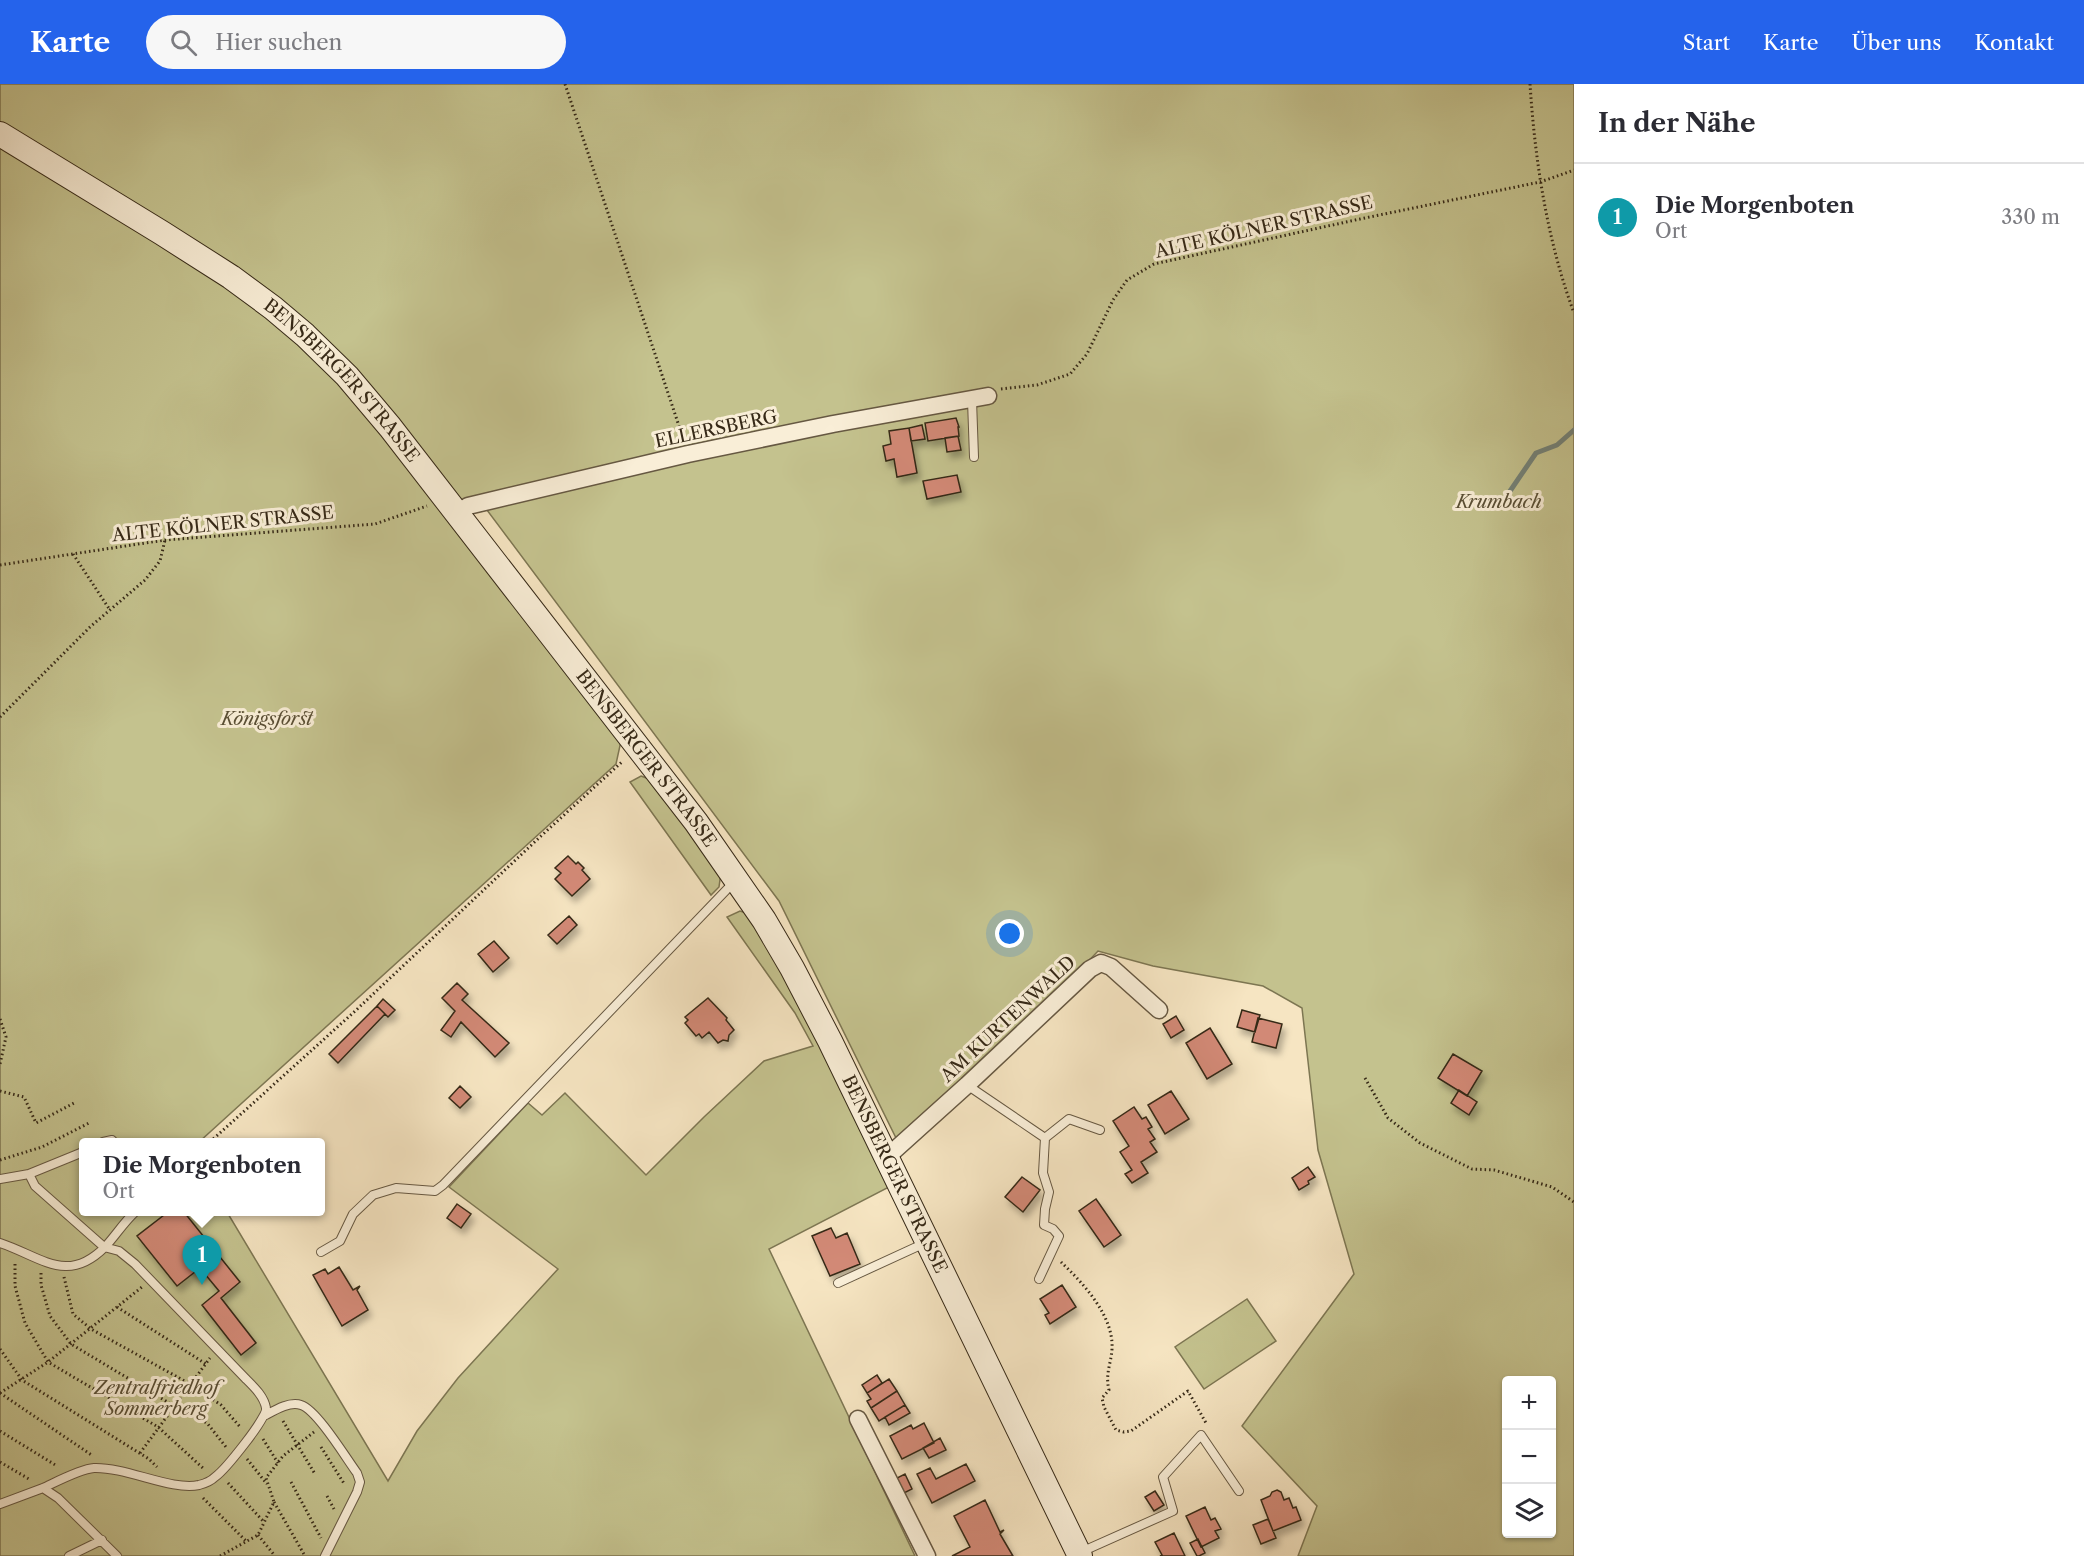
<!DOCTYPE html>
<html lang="de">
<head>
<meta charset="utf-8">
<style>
	body { margin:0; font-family:"Libre Caslon Text",serif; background:#f7f7f7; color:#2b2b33 }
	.controls { position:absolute; right:18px; bottom:18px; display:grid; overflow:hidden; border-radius:6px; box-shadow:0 2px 4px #0004 }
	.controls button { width:54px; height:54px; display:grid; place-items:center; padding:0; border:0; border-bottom:2px solid #e1e1e2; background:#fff; color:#2b2b33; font:30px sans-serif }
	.you { position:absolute; left:1010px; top:850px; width:21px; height:21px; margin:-15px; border:4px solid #fff; border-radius:50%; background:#1a73e8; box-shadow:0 0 0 9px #1a73e833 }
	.badge { display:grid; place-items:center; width:39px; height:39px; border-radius:50%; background:#2563eb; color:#fff; font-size:20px; font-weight:700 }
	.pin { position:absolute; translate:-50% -50px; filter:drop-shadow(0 2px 3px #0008) }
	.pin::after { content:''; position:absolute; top:32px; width:21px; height:18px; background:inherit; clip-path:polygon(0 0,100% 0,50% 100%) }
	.popup { position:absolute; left:79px; top:1054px; width:246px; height:78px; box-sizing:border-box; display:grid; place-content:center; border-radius:6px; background:#fff; filter:drop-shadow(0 2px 4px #0005); font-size:20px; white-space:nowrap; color:#7c7c81 }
	.popup b { font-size:22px; color:#2b2b33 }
	.popup::after { content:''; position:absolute; left:50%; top:100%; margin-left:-12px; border:12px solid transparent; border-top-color:#fff }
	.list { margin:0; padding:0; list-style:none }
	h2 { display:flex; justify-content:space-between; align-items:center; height:78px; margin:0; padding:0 24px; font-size:26px }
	h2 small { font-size:20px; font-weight:400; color:#7c7c81 }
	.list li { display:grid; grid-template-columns:39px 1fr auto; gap:18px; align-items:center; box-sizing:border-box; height:108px; padding:0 24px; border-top:2px solid #e1e1e2 }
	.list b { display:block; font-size:22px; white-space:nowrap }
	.list p { margin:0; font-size:20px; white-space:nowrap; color:#7c7c81 }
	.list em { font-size:20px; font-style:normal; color:#7c7c81 }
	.icon { flex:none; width:33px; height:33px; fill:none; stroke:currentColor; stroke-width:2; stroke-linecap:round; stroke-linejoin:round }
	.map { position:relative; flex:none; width:1574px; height:1472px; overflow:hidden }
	header { display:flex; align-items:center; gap:36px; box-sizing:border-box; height:84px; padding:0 30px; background:#2563eb; color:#fff }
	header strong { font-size:28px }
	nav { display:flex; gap:33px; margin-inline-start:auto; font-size:21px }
	.search { width:420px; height:54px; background:#f7f7f7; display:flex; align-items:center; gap:15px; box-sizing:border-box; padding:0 21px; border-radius:33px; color:#7c7c81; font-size:22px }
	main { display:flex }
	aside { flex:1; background:#fff }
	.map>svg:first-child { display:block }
	.green { fill:#c4c28e; stroke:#7d7652; stroke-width:1.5; fill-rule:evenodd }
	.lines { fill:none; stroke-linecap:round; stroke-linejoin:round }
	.stream { stroke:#748278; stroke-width:5 }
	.building { fill:#d28976; stroke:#362917; stroke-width:1.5; filter:url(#shadow) }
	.service-casing { stroke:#665842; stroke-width:10 }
	.minor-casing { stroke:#665842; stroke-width:19 }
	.secondary-casing { stroke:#362917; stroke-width:26 }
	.path { stroke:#362917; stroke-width:3; stroke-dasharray:1.5 3; stroke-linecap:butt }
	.service { stroke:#f9eed7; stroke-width:8 }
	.minor { stroke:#f9eed7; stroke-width:16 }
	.secondary { stroke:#f9eed7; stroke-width:24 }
	.labels { text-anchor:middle; stroke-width:6; stroke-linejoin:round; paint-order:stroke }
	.street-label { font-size:18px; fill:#362917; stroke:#f9eed7 }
	.park-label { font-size:18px; font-style:italic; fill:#5a4f35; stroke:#f9eed7 }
</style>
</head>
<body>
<header>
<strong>Karte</strong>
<div class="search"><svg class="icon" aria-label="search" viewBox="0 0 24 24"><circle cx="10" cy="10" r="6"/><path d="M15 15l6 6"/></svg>Hier suchen</div>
<nav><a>Start</a><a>Karte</a><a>Über uns</a><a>Kontakt</a></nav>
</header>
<main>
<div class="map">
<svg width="1574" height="1472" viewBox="0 0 1574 1472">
	<defs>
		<filter id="shadow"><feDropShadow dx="3.5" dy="6" stdDeviation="3" flood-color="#0004"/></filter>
	</defs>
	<rect width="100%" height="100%" fill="#f6e5c2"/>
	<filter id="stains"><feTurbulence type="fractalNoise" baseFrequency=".00333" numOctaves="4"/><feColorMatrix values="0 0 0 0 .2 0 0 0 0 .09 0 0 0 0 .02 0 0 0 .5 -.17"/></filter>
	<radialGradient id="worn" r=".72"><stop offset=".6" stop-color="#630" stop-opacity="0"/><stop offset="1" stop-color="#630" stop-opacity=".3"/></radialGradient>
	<path class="green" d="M 0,0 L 1574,0 L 1574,1472 L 1298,1472 L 1317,1422 L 1242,1342 L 1354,1190 L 1318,1066 L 1302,924 L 1263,902 L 1153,882 L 1098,867 L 954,1018 L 900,1062 L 779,817 L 487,426 L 449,433 L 621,657 L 616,680 L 199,1058 L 83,1058 L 83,1128 L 227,1128 L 388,1397 L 417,1347 L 458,1294 L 558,1185 L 449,1103 L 528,1019 L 542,1031 L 565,1009 L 646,1091 L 704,1033 L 764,977 L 813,962 L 795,929 L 727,833 L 740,827 L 746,829 L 788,896 L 891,1102 L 769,1165 L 915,1472 L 0,1472 ZM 1506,1296 L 1552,1296 L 1552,1450 L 1506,1450 Z
		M 641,692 L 649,695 L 721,788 L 719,803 L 711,811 L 630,698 Z
		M 1247,1215 L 1276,1257 L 1204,1305 L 1175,1263 Z"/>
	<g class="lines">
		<path class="stream" d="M 1506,413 L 1536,369 L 1557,361 L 1574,346"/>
	</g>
	<path class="building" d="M 956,334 L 959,343 L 958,343 L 959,352 L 928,357 L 925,339 Z
		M 922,341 L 925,355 L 911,357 L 909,344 Z
		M 909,344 L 917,389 L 897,393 L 894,375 L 886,377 L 883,362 L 891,360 L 889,347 Z
		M 958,352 L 961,366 L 947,368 L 945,354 Z
		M 957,391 L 961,408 L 927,415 L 923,397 Z
		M 568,772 L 576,780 L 578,778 L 584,784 L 582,786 L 590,795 L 572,812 L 555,795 L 561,789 L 555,784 Z
		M 569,832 L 577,841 L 557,860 L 548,851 Z
		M 494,857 L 509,874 L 493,888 L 478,870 Z
		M 457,899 L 468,910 L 462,916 L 509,959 L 495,973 L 461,938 L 451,953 L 441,946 L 455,927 L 442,914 Z
		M 708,914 L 727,934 L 726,936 L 734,946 L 729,951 L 728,957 L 723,956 L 718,959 L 709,948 L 702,954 L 699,950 L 696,952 L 685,939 L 688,936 L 685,933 Z
		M 383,915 L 395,926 L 388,933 L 377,922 Z
		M 377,922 L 385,930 L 338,979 L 329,970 Z
		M 1242,926 L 1260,931 L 1255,948 L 1237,943 Z
		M 1176,932 L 1184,946 L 1171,954 L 1163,940 Z
		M 1258,934 L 1282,940 L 1276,964 L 1252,958 Z
		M 1210,944 L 1232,980 L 1207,995 L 1186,959 Z
		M 1453,970 L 1482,987 L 1467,1012 L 1438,994 Z
		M 460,1002 L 471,1013 L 460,1024 L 449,1014 Z
		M 1459,1006 L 1477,1018 L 1469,1031 L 1451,1019 Z
		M 1171,1007 L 1189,1035 L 1165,1050 L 1148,1021 Z
		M 1134,1023 L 1142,1035 L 1146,1033 L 1152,1043 L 1148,1045 L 1155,1055 L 1150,1058 L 1157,1068 L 1141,1078 L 1148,1089 L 1132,1099 L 1125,1090 L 1132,1086 L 1120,1068 L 1129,1062 L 1113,1037 Z
		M 1308,1083 L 1315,1093 L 1308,1097 L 1309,1100 L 1299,1106 L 1292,1094 Z
		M 1022,1093 L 1040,1106 L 1023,1128 L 1005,1113 Z
		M 1096,1115 L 1121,1151 L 1104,1163 L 1079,1127 Z
		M 457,1120 L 471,1130 L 461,1144 L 447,1134 Z
		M 168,1128 L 184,1128 L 240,1198 L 221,1214 L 256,1259 L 241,1271 L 202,1221 L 219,1207 L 200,1184 L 177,1202 L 137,1152 Z
		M 831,1144 L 836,1154 L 847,1149 L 860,1180 L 830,1192 L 812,1152 Z
		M 339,1183 L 353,1206 L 360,1202 L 357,1206 L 368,1226 L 342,1242 L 313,1191 L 325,1185 L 328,1190 Z
		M 1062,1201 L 1076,1223 L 1050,1240 L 1045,1231 L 1049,1229 L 1040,1215 Z
		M 877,1291 L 882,1299 L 867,1309 L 862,1301 Z
		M 889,1295 L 897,1307 L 871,1324 L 867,1317 L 871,1315 L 867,1309 Z
		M 897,1307 L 905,1321 L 879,1337 L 871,1324 Z
		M 905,1321 L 910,1329 L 889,1341 L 885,1333 Z
		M 924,1339 L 934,1359 L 902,1375 L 890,1352 L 911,1341 L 913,1345 Z
		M 940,1354 L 946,1366 L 929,1374 L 923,1364 Z
		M 966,1380 L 975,1397 L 932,1419 L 917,1390 L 930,1384 L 936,1395 Z
		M 905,1390 L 912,1405 L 902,1410 L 895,1395 Z
		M 1277,1406 L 1281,1408 L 1284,1416 L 1289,1414 L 1293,1424 L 1296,1423 L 1301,1436 L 1273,1447 L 1261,1416 L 1270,1412 L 1272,1408 Z
		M 1155,1407 L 1164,1421 L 1154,1427 L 1145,1413 Z
		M 985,1416 L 1000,1448 L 1004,1446 L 1000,1450 L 1013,1472 L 952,1472 L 970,1463 L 954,1432 Z
		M 1205,1423 L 1211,1436 L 1215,1434 L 1221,1445 L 1215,1447 L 1219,1454 L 1201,1463 L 1186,1432 Z
		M 1268,1435 L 1276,1454 L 1261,1460 L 1253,1441 Z
		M 1174,1449 L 1185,1472 L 1160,1472 L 1162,1471 L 1155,1458 Z
		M 1198,1455 L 1205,1469 L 1199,1472 L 1197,1472 L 1190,1459 Z"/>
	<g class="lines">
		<g class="service-casing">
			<path id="service" d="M 972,316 L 974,373
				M 967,1001 L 1045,1054 L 1043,1089 L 1049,1108 L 1045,1125 L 1044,1141 L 1053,1145 L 1059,1152 L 1039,1195
				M 1045,1054 L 1069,1035 L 1100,1046
				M 103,1058 L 112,1056 L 114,1058
				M 29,1090 L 35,1102 L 104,1163 L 119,1167 L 135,1180 L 245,1294 C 253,1302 264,1312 266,1324 C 268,1333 225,1386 215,1393 C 211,1397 203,1400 199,1401 C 171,1407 127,1383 94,1384 C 80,1385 56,1398 43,1404
				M 0,1095 L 29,1090 L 83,1068
				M 0,1159 C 42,1173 67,1201 105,1163 C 116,1151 124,1138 135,1128
				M 321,1168 L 340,1157 L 353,1130 L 373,1111 L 396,1104 L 435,1107 L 443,1101 L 734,798
				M 838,1199 L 925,1159
				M 266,1331 C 275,1326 290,1317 301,1321 C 317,1326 346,1374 357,1389 L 360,1398 L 357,1408 L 325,1472
				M 0,1420 L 43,1404 L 58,1414 L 117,1472
				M 1081,1468 L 1173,1427 L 1163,1393 L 1201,1351 L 1239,1407
				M 69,1472 L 102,1456"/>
		</g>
		<g class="minor-casing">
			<path id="minor" d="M 457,429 L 468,422 L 688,370 L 833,340 L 988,312
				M 887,1073 L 967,1001 L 1090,885 L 1101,879 L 1111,883 L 1159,926
				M 858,1335 L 927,1472"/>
		</g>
		<g class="secondary-casing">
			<g id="secondary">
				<path id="s1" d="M 0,50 L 162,149 L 231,193 L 273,224 L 305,251 L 347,292 L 390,343 L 696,738 L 764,836 L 792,884 L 830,957 L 1080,1472"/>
			</g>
		</g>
		<path class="path" d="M 565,0 L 683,354
			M 1530,0 C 1535,77 1547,156 1574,229
			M 1001,305 L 1037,301 L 1070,290 L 1087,270 L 1113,216 L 1127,196 L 1154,180 L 1360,135 L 1540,98 L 1574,86
			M 73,470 L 110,526
			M 0,481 L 165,456 L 375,440 L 427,422
			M 0,633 L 90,543 L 145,496 L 160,477 L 165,456
			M 0,935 L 6,953 L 0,980
			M 1365,994 L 1388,1034 L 1420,1059 L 1472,1085 L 1494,1086 L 1552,1103 L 1574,1118
			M 0,1007 L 24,1013 L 36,1039 L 76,1018
			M 210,1058 L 353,929 L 541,752 L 623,677
			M 0,1076 L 42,1063 L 91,1038
			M 1061,1178 C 1083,1199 1114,1232 1112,1265 C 1111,1280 1105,1290 1109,1306 L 1102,1314 L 1104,1323 L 1116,1346 L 1124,1348 L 1131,1347 L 1188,1307 L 1206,1339
			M 15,1180 L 15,1202 L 25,1239 L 48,1278 L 158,1343 L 204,1385
			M 41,1189 L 41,1201 L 50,1232 L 71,1260 L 174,1322 L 207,1339 L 226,1363
			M 64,1193 L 73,1230 L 91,1245 L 190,1300 L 221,1321 L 241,1344
			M 117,1223 L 206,1280
			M 0,1265 L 22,1296 L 149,1375 L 157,1383
			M 0,1309 L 48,1278 L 142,1203
			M 0,1309 L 93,1372
			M 283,1337 L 315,1390
			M 0,1347 L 57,1382
			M 263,1355 L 278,1379
			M 321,1363 L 345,1401
			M 140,1369 L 210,1274
			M 247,1375 L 267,1400
			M 0,1378 L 29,1395
			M 291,1398 L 321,1454
			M 228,1399 L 264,1438
			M 327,1412 L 334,1425
			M 203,1414 L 246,1457
			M 274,1418 L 305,1472
			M 258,1451 L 275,1472
			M 220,1472 L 258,1451 L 274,1418 L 266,1394 L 283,1372 L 314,1348"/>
		<use href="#service" class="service"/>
		<use href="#minor" class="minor"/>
		<use href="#secondary" class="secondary"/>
	</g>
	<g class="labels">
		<g class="street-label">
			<text transform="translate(1264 143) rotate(-13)" y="6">ALTE KÖLNER STRASSE</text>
			<text dy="6" stroke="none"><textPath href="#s1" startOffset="424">BENSBERGER STRASSE</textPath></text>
			<text transform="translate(716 345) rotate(-12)" y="6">ELLERSBERG</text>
			<text transform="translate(223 440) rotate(-6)" y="6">ALTE KÖLNER STRASSE</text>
			<text dy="6" stroke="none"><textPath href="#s1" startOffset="910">BENSBERGER STRASSE</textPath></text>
			<text transform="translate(1008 935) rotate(-43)" y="6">AM KURTENWALD</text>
			<text dy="6" stroke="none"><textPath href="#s1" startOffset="1396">BENSBERGER STRASSE</textPath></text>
		</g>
		<g class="park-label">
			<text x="1499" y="424">Krumbach</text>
			<text x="267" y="641">Königsforst</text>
			<text x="156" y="1310">Zentralfriedhof<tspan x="156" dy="21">Sommerberg</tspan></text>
		</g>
	</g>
	<rect width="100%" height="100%" filter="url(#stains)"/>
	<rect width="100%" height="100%" fill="url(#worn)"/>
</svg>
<div class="controls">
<button>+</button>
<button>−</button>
<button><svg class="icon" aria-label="layers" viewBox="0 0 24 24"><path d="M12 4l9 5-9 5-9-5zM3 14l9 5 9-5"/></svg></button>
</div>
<div class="you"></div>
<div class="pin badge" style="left:202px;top:1201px;background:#0f9aa8">1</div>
<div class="popup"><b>Die Morgenboten</b>Ort</div>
</div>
<aside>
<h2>In der Nähe<small></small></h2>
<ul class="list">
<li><span class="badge" style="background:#0f9aa8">1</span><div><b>Die Morgenboten</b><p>Ort</p></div><em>330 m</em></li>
</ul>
</aside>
</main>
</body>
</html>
